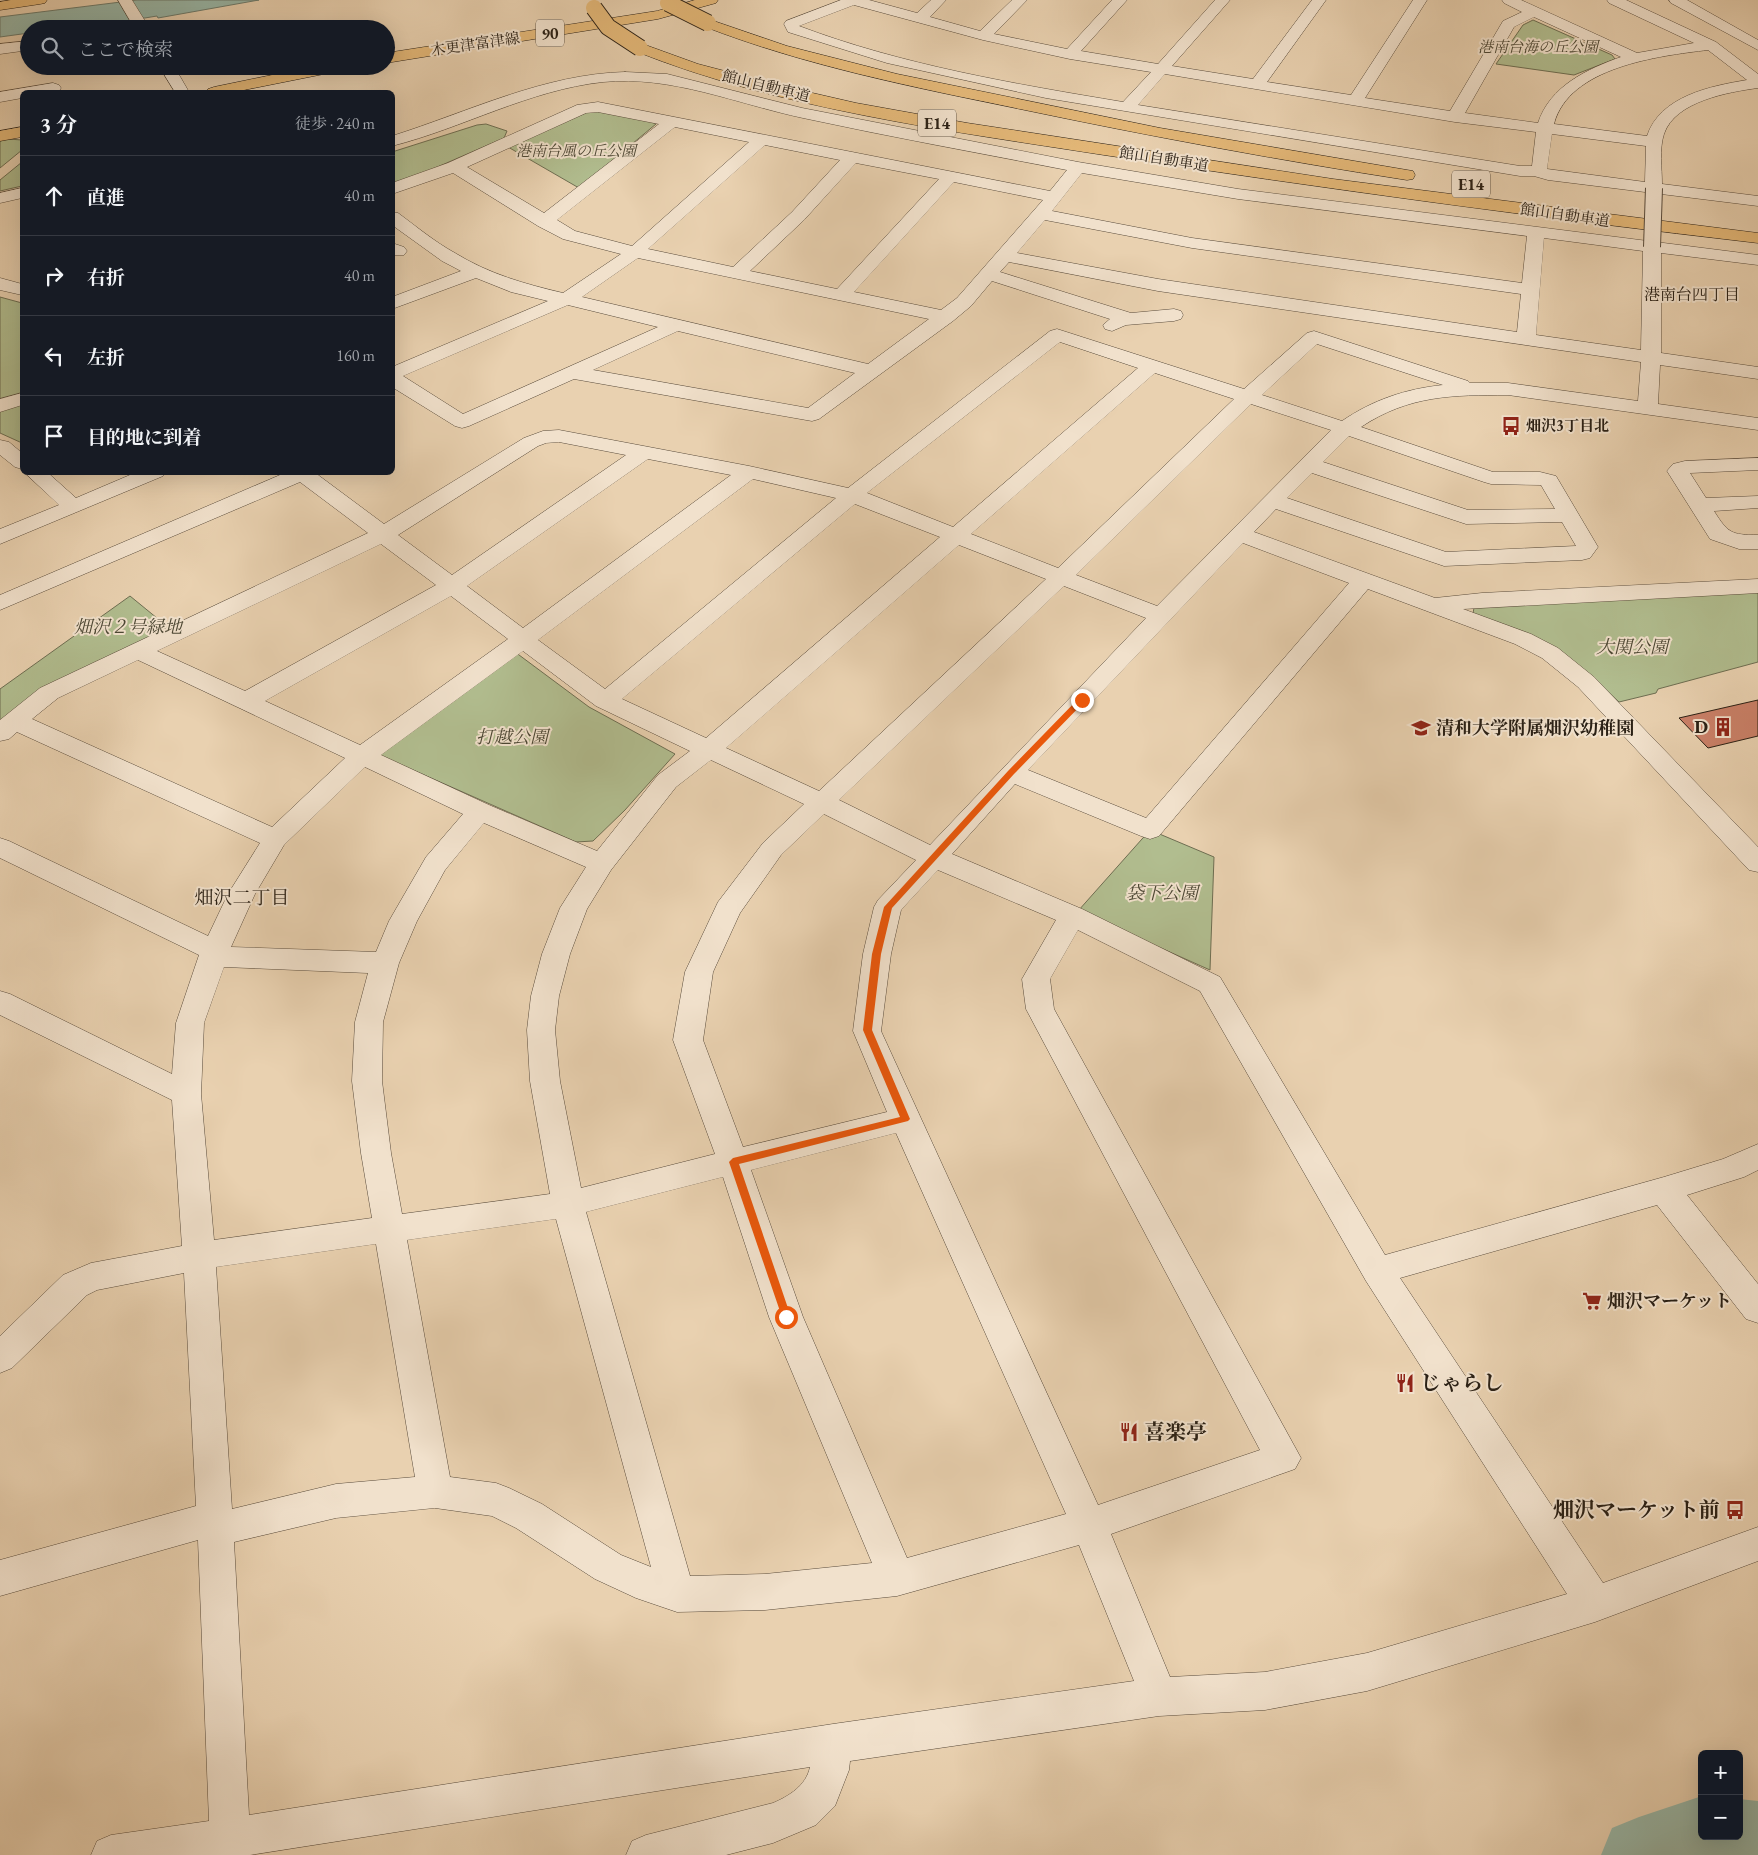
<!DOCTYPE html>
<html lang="ja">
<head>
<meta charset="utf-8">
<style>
	body { margin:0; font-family:"EB Garamond","Noto Serif JP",serif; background:#20242c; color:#f1f3f6 }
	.controls { position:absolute; right:15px; bottom:15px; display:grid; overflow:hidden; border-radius:8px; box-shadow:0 5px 20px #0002 }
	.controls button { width:45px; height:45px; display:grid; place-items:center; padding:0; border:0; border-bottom:1px solid #363941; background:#171b24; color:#f1f3f6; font:25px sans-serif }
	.stop { position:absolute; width:15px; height:15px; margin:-11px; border:4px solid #ea580c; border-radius:50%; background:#fff }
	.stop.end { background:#ea580c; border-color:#fff; box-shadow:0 1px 5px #0008 }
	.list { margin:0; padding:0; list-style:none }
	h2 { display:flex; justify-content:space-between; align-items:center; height:65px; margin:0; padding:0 20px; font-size:21px }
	h2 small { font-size:16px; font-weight:400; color:#9ea1a6 }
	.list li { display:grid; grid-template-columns:32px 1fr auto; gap:15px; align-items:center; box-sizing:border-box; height:80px; padding:0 20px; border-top:1px solid #363941 }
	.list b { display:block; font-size:19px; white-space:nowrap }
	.list em { font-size:16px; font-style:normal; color:#9ea1a6 }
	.icon { flex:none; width:28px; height:28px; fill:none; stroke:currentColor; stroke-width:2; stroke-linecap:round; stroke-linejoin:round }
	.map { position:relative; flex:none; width:1758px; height:1855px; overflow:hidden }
	.search { position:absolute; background:#171b24; box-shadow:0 5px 20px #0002; left:20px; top:20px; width:375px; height:55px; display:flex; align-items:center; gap:12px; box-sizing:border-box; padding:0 18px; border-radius:28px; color:#9ea1a6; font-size:19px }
	.panel { position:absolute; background:#171b24; box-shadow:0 5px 20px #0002; left:20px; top:90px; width:375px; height:385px; border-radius:8px }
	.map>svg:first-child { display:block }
	.green { fill:#b1bd8f; stroke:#6e6e52 }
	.water { fill:#98b7a8; stroke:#6c7b6d }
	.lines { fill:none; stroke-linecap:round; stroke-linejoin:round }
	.river { fill:#98b7a8; fill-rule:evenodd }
	.building { fill:#cb8169; stroke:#2a2015 }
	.minor-casing { stroke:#5a4c3c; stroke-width:1 }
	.major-casing { stroke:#2a2015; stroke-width:1 }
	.highway-casing { stroke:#2a2015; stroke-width:1 }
	.minor { fill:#f1e1cc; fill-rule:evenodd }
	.major { fill:#e4b878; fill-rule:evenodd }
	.highway { fill:#e4b878; fill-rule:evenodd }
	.minor-bridge-casing { stroke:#5a4c3c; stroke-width:18; stroke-linecap:butt }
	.highway-bridge-casing { stroke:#2a2015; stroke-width:18; stroke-linecap:butt }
	.minor-bridge { stroke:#f1e1cc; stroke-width:16 }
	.highway-bridge { stroke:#e4b878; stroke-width:16 }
	.route { fill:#ea580c }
	.labels { text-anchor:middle; stroke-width:4; stroke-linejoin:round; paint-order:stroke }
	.far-street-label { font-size:15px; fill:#2a2015; stroke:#f1e1cc }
	.far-park-label { font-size:15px; font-style:italic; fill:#4c4734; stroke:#f1e1cc }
	.far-poi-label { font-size:15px; font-weight:bold; fill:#2a2015; stroke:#f1e1cc; text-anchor:start }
	.shield { fill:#f1e1cc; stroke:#665a4c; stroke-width:1 }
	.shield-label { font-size:16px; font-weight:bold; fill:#2a2015 }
	.far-neighbourhood-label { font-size:16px; fill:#2a2015; stroke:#f1e1cc }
	.park-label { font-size:18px; font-style:italic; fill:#4c4734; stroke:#f1e1cc }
	.poi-label { font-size:18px; font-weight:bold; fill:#2a2015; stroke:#f1e1cc; text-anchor:start }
	.neighbourhood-label { font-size:19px; fill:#2a2015; stroke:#f1e1cc }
	.near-poi-label { font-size:21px; font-weight:bold; fill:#2a2015; stroke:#f1e1cc; text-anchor:start }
</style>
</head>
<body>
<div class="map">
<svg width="1758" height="1855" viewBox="0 0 1758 1855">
	<rect width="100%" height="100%" fill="#e9d1b0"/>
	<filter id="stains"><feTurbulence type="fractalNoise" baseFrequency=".004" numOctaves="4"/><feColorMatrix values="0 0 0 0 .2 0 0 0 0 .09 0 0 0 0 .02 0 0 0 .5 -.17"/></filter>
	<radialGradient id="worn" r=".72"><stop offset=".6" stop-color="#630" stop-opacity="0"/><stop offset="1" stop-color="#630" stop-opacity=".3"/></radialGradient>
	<path class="green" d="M 1533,20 L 1612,55 L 1615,59 L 1574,75 L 1496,64 L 1523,25 Z
		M 597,110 L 648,120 L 656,124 L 579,188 L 508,147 L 590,111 Z
		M 486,124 L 507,131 L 504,138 L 419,175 L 393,183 L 392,152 L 477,125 Z
		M 8,139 L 22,140 L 22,150 L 0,168 L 0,141 Z
		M 22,162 L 22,186 L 0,191 L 0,180 Z
		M 0,297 L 22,303 L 22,443 L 0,433 L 0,407 L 11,397 L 0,399 Z
		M 1758,591 L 1758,662 L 1658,689 L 1656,693 L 1619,702 L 1594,679 L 1473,613 L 1474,608 Z
		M 130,596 L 174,632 L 49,693 L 0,739 L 0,689 Z
		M 511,649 L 589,707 L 675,754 L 625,810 L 593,841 L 576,842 L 381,756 L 383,740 Z
		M 1150,830 L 1214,857 L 1210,970 L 1078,911 Z"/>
	<path class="water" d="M 137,0 L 259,0 L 158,18 L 157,16 L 78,29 L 29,29 L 29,33 L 0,37 L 0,17 Z"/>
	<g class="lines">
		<path class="river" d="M 1702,1796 L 1702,1836 L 1739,1836 L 1739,1799 L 1758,1801 L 1758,1855 L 1601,1855 L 1612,1828 L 1639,1817 Z"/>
	</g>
	<path class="building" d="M 1758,700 L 1758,736 L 1708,748 L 1679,718 Z"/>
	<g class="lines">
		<g class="minor-casing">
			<path id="minor" d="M 118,0 L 132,0 L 150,29 L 135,29 Z
				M 841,0 L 869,0 L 917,13 L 931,0 L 946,0 L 930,17 L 980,31 L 1012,0 L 1027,0 L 994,34 L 1067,49 L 1112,0 L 1127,0 L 1081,51 L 1158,64 L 1215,0 L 1230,0 L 1172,66 L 1253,79 L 1312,0 L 1326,0 L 1267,82 L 1351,95 L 1413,0 L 1427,0 L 1365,98 L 1450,111 L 1503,21 L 1522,12 L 1504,3 L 1502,0 L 1521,0 L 1637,53 L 1694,43 L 1609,3 L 1607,0 L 1626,0 L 1716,42 L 1758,74 L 1758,88 C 1729,92 1675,101 1664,134 C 1659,149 1662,168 1662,184 L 1758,196 L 1758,206 L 1548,180 L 1534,176 L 1520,176 L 1046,98 L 887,63 L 788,32 L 784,24 L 786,21 ZM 854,5 L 983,40 L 1070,59 L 1151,72 L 1123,102 C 1015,84 902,65 799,26 ZM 1534,17 L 1621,57 C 1587,69 1550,86 1538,123 L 1465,113 L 1514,27 ZM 1708,50 L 1747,80 C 1711,86 1660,96 1647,136 L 1554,124 C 1569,67 1658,56 1708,50 ZM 1165,74 L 1455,122 L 1536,132 L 1532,166 L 1520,166 L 1138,105 ZM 1552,134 L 1646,146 L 1645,182 L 1547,169 Z
				M 1669,0 L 1687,0 L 1758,40 L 1758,50 L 1671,3 Z
				M 29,41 L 29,50 L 0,54 L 0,44 Z
				M 159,66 L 174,66 L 189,92 L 175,92 Z
				M 625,72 L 667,74 L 802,108 L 1078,162 L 1238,189 L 1758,255 L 1758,265 L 1661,253 L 1661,353 L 1758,367 L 1758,379 L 1660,365 L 1658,404 L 1758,418 L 1758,430 L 1508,395 C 1453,395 1409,395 1361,427 L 1493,472 L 1540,472 L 1556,476 L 1598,547 L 1590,558 L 1582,560 L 1444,566 L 1276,509 L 1254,532 L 1435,598 L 1482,593 L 1758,579 L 1758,593 L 1463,609 L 1531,634 L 1558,648 L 1594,677 L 1758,847 L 1758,872 L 1749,870 L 1578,687 L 1542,658 L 1515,644 L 1368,589 L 1159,836 L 1150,839 L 1141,836 L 1015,784 L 952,854 L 1082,909 L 1220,977 L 1385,1255 L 1664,1177 L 1723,1159 L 1758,1144 L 1758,1170 L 1744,1177 L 1687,1195 L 1758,1284 L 1758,1323 L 1746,1319 L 1657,1205 L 1400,1278 L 1603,1583 L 1758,1527 L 1758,1561 L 1595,1622 L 1367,1691 L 1265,1710 L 1159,1716 L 850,1761 L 849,1770 L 835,1806 L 816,1825 L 773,1843 L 726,1855 L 626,1855 L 632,1841 L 646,1835 L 773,1803 C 789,1796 806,1786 810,1767 L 250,1855 L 91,1855 L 97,1841 L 111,1835 L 209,1821 L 198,1540 L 0,1596 L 0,1560 L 196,1506 L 184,1273 L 97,1290 L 87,1295 L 12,1368 L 0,1373 L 0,1336 L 63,1275 L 91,1263 L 182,1246 L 172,1100 L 0,1015 L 0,991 L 10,994 L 172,1074 L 176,1023 L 199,955 L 0,858 L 0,838 L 9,841 L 208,936 L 228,894 L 260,843 L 17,732 L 9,739 L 0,741 L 0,720 L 40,688 L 368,533 L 300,482 L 0,610 L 0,595 L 287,472 L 314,472 L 384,524 L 524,438 L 543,431 L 559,430 L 749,466 L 848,488 L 1050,331 L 1057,329 L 1244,389 L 1307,333 L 1314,331 L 1468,381 L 1470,383 L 1508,383 L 1638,401 L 1641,362 L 1158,291 L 1009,262 L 1000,272 L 1131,313 L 1174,309 L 1181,311 L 1183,315 L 1181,319 L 1174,321 L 1126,325 L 1112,331 L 1105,329 L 1103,325 L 1110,319 L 992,281 L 971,306 L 953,321 L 819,419 L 812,421 L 574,379 L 469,426 L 462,428 L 455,426 L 392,387 L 392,367 L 548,301 L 511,292 L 476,278 L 392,309 L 392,297 L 461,271 L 442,261 L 392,225 L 392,212 L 398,213 C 417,227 435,242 455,253 C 489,274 525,284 563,293 L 621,254 L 563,239 L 538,226 L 453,173 L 392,194 L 392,183 L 448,163 L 577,105 L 598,102 L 1050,191 L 1067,170 C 979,153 891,137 803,118 C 737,104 671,75 603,82 C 529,90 463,128 392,146 L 392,136 C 468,112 544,74 625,72 ZM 598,112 L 659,124 L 544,213 L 467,167 L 586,113 ZM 675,127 L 749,142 L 632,246 L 575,231 L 557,220 ZM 765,145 L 840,160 L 792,212 L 733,267 L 648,249 ZM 856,163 L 939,179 L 837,289 L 750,271 L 804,220 ZM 1082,173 L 1238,199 L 1527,236 L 1522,283 L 1192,238 L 1052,211 ZM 954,182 L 1043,200 L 957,298 L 941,310 L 854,292 ZM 1045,220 L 1192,248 L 1521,294 L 1517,332 L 1158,279 L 1017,253 ZM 1544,238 L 1643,251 L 1641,350 L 1536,335 ZM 638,258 L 929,319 L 868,364 L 582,297 ZM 568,305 L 658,327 L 463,414 L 403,376 ZM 678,331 L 855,373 L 808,408 L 593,370 ZM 1060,342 L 1138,368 L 953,527 L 867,493 ZM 1317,344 L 1443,385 C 1405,389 1373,400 1342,421 L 1262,395 ZM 1155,373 L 1234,399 L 1058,568 L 971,534 ZM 1251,404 L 1331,430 L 1157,606 L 1076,575 ZM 1349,436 L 1484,482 L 1491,484 L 1541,485 L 1555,509 L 1468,510 L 1323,462 ZM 559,442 L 626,455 L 452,575 L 398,535 L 538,446 L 546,443 ZM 648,459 L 731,475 L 523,628 L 467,586 ZM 1312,473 L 1466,524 L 1562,522 L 1576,546 L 1446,552 L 1287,498 ZM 753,479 L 836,498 L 605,689 L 538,640 ZM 855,504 L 940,537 L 706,738 L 622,699 ZM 1243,543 L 1349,583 L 1146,818 L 1028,770 ZM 381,544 L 436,585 L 245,691 L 157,651 ZM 959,545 L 1046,579 L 819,791 L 726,748 ZM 1064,586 L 1146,618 L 930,845 L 839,800 ZM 451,596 L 508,639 L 360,745 L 265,701 ZM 523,651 L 596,706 L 690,751 L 658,775 L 597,851 L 489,805 L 381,755 ZM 138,660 L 345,758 L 272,827 L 32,719 L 58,698 ZM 711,760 L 804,804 L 763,843 L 718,902 L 685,972 L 673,1040 L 715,1154 L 581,1188 L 560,1081 L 555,1030 L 559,996 L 570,954 L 587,909 L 611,870 L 676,787 ZM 365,767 L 463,814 L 426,857 L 389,921 L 376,952 L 231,947 L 255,894 L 284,845 ZM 824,814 L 916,860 L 878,900 L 874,907 L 863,954 L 853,1031 L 887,1112 L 743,1147 L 703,1040 L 713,972 L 740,913 L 781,855 ZM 484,823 L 586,867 L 560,908 L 542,954 L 531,996 L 527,1030 L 530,1081 L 550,1194 L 402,1214 L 391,1153 L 382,1081 L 383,1022 L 399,963 L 417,921 L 445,870 ZM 938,870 L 1056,920 L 1022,979 L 1026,1009 L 1260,1450 L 1098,1505 L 881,1031 L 891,954 L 901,910 ZM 1078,930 L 1200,991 L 1366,1281 L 1567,1594 L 1367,1653 L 1265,1672 L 1170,1677 L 1111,1534 L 1295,1469 L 1301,1458 L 1054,1009 L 1050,979 ZM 224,967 L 368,973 L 355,1022 L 352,1081 L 361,1153 L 372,1218 L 214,1240 L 201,1094 L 204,1023 ZM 896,1133 L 1066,1514 L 907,1558 L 803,1317 L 751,1170 ZM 723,1177 L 769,1317 L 872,1563 L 765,1574 L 690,1576 L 586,1212 ZM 556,1219 L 651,1567 L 621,1555 L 542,1504 L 509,1488 L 496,1483 L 450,1477 L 407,1240 ZM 376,1244 L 415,1477 L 336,1484 L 232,1509 L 216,1267 ZM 435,1508 L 492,1516 L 516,1528 L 595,1579 L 636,1598 L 677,1612 L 765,1610 L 897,1596 L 1079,1545 L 1134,1681 L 833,1724 L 249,1815 L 234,1542 L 336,1518 Z
				M 53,83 L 59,85 L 61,88 L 59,91 L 22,92 L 22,98 L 0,102 L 0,92 Z
				M 22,188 L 22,198 L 0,203 L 0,193 Z
				M 392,243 L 404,247 L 407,251 L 404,255 L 392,255 Z
				M 0,278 L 22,284 L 22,295 L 0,290 Z
				M 22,393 L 22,405 L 0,412 L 0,399 Z
				M 0,440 L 9,442 L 22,453 L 22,469 L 15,467 L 0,455 Z
				M 1758,458 L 1758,470 L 1690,473 L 1706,498 L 1758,496 L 1758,508 L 1714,511 C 1728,533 1731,535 1758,535 L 1758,549 L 1739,549 L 1710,539 L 1667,471 L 1673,464 L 1685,461 Z
				M 24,472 L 47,472 L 76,498 L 137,472 L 166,472 L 163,476 L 0,544 L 0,529 L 59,505 Z"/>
		</g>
		<g class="major-casing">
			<path id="major" d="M 695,0 L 718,0 L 716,3 L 658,19 L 386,63 L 386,53 L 657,11 Z
				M 316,66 L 346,66 L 344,69 L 339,71 L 234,92 L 206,92 L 208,89 L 214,87 Z
				M 22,127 L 22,137 L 0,141 L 0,131 Z"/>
		</g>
		<g class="highway-casing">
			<path id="highway" d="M 11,0 L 47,0 L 45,3 L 40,4 L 0,10 L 0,2 Z
				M 708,19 L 787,46 L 897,74 L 1160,128 L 1407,170 L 1413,171 L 1415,175 L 1413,179 L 1407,180 C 1278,160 1149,136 1020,109 C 913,87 806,66 703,26 L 701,23 L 703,20 Z
				M 640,43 L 698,64 L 782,86 L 856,103 L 967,123 L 1333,179 L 1758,233 L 1758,243 C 1540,218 1322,188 1104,155 C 950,131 780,109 635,51 L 632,48 L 635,45 Z"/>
		</g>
		<use href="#minor" class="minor"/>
		<use href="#major" class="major"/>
		<use href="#highway" class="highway"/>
		<g class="minor-bridge-casing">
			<path id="minor-bridge" d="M 1652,247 L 1654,188"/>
		</g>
		<g class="highway-bridge-casing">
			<path id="highway-bridge" d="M 668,3 L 708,23
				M 594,8 L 608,27 L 640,48"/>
		</g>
		<use href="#minor-bridge" class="minor-bridge"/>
		<use href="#highway-bridge" class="highway-bridge"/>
	</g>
	<path class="route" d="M 1079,698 L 1086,700 L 1014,774 L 892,908 L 881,954 L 872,1030 L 910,1119 L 908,1121 L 739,1164 L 791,1317 L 786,1321 L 783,1320 L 729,1162 L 733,1158 L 900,1117 L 863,1030 L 872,954 L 884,907 L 1008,771 Z"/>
	<defs>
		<g id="bus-bare" transform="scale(1.5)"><path d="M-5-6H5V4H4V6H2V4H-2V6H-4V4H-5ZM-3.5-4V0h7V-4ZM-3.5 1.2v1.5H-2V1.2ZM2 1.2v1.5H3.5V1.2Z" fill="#8f2418" stroke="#f1e1cc" stroke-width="2.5" paint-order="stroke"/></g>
		<g id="building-bare" transform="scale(1.5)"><path d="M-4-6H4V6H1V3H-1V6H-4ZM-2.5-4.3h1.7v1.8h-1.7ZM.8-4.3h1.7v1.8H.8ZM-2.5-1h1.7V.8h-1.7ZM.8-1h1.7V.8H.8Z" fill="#8f2418" stroke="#f1e1cc" stroke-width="2.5" paint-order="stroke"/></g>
		<g id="school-bare" transform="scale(1.5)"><path d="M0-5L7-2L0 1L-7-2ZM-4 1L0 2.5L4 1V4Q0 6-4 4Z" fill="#8f2418" stroke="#f1e1cc" stroke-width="2.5" paint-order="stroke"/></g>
		<g id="supermarket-bare" transform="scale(1.5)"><path d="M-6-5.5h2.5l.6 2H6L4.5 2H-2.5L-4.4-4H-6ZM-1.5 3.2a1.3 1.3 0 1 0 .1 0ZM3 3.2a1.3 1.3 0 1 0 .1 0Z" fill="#8f2418" stroke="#f1e1cc" stroke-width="2.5" paint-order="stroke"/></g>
		<g id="restaurant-bare" transform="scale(1.5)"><path d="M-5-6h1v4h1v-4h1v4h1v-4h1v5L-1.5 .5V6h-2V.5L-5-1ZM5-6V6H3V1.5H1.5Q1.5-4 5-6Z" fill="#8f2418" stroke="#f1e1cc" stroke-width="2.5" paint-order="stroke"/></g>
	</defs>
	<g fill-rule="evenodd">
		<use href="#bus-bare" x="1511" y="426"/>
		<use href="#building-bare" x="1723" y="727"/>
		<use href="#school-bare" x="1421" y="728"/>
		<use href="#supermarket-bare" x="1592" y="1301"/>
		<use href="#restaurant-bare" x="1405" y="1383"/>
		<use href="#restaurant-bare" x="1129" y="1432"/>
		<use href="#bus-bare" x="1735" y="1510"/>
	</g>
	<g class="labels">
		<g class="far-street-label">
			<text transform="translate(475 44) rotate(-8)" y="5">木更津富津線</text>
			<text transform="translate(766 86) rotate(14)" y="5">館山自動車道</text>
			<text transform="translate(1164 159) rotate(9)" y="5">館山自動車道</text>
			<text transform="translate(1565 215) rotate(8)" y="5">館山自動車道</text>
		</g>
		<g class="far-park-label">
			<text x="1538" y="52">港南台海の丘公園</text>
			<text x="576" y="156">港南台風の丘公園</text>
		</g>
		<g class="far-poi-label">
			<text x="1526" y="431">畑沢3丁目北</text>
		</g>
		<g class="shield">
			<rect x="536" y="19.5" width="28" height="27" rx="4"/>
			<rect x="918" y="109.5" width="38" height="27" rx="4"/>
			<rect x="1452" y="170.5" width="38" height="27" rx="4"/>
		</g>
		<g class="shield-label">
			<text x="550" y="39">90</text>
			<text x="937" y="129">E14</text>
			<text x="1471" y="190">E14</text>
		</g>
		<g class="far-neighbourhood-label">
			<text x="1692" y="300">港南台四丁目</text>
		</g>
		<g class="park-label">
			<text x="128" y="633">畑沢２号緑地</text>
			<text x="1632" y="653">大関公園</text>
			<text x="512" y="743">打越公園</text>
			<text x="1162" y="899">袋下公園</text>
		</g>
		<g class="poi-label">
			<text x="1708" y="733" text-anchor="end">D</text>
			<text x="1436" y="734">清和大学附属畑沢幼稚園</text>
			<text x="1607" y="1307">畑沢マーケット</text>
		</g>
		<g class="neighbourhood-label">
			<text x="242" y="904">畑沢二丁目</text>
		</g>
		<g class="near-poi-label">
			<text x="1420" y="1390">じゃらし</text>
			<text x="1144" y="1439">喜楽亭</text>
			<text x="1720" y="1517" text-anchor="end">畑沢マーケット前</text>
		</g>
	</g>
	<rect width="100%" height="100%" filter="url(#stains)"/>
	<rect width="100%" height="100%" fill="url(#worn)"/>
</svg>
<div class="controls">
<button>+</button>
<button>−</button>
</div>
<div class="stop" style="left:786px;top:1317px"></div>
<div class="stop end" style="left:1082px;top:700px"></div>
<div class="search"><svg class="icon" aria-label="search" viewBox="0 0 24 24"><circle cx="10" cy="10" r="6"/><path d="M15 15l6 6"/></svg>ここで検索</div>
<section class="panel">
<h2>3 分<small>徒歩 · 240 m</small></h2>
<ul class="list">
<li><svg class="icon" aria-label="ahead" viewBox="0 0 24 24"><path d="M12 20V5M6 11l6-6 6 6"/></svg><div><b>直進</b></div><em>40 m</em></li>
<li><svg class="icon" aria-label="right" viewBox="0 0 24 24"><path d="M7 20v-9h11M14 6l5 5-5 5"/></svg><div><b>右折</b></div><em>40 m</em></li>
<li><svg class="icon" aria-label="left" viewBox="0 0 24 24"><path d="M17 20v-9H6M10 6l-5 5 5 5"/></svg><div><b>左折</b></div><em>160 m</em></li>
<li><svg class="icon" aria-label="arrive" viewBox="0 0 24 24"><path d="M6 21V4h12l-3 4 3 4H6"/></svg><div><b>目的地に到着</b></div></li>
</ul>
</section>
</div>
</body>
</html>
